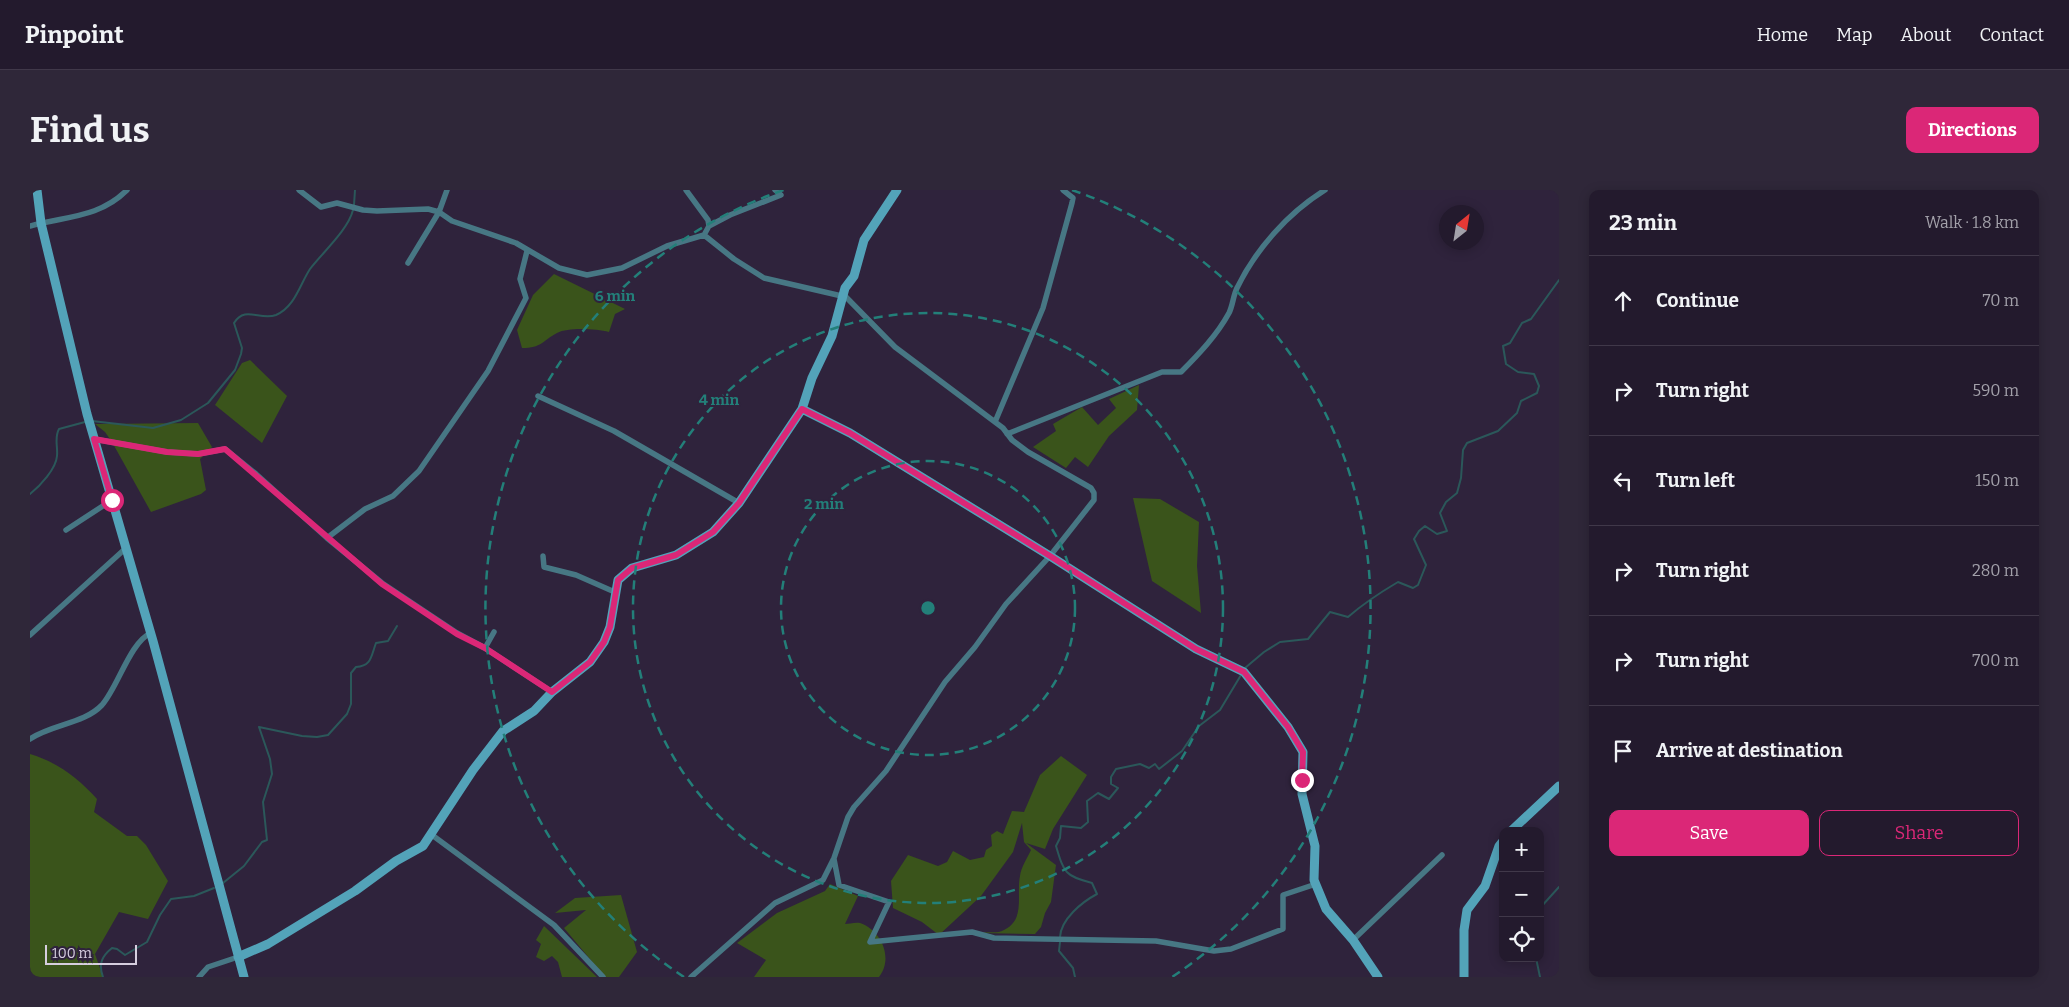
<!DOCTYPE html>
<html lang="en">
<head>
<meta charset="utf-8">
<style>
	body { margin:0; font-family:Bitter,serif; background:#2f2739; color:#f1f3f6 }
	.controls { position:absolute; right:15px; bottom:15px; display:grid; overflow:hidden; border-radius:10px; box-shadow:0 2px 12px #0003 }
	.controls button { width:45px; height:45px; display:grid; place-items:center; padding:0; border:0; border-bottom:1px solid #403849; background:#231a2d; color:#f1f3f6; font:25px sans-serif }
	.compass { position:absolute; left:1409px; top:15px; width:45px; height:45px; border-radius:50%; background:#231a2d; box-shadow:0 2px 12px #0003; rotate:30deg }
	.scale { position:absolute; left:15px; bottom:12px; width:92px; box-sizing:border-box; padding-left:5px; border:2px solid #d6cedf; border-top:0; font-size:14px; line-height:18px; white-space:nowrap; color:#d6cedf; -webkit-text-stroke:4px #2f233c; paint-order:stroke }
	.stop { position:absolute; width:15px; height:15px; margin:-11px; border:4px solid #db2777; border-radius:50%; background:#fff }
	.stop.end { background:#db2777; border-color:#fff; box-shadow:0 1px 5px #0008 }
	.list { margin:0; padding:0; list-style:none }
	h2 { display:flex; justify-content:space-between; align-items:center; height:65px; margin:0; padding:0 20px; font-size:21px }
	h2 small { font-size:16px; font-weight:400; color:#a3a1aa }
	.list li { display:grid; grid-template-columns:32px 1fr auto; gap:15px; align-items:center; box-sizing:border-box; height:90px; padding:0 20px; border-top:1px solid #403849 }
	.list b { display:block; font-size:19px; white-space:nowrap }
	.list em { font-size:16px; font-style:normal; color:#a3a1aa }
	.actions { display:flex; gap:10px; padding:15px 20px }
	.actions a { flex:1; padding:11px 0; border:1px solid #db2777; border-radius:10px; text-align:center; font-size:18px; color:#db2777 }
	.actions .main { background:#db2777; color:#fff }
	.icon { flex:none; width:28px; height:28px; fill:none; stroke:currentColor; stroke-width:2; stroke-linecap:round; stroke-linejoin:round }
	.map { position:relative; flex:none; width:1529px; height:787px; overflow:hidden; border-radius:10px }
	header { display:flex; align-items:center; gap:30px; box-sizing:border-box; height:70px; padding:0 25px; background:#231a2d; border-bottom:1px solid #403849 }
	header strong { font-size:24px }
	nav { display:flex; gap:28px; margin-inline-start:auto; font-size:18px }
	.intro { display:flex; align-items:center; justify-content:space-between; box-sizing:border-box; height:120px; padding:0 30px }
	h1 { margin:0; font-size:35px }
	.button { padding:12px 22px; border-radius:10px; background:#db2777; color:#fff; font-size:18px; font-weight:700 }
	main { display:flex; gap:30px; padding:0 30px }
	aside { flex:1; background:#231a2d; border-radius:10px; box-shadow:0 2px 12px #0003 }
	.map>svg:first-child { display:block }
	.green { fill:#3a541b }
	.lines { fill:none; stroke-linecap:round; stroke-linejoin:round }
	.stream { stroke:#2b585a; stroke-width:2 }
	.street { stroke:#477784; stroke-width:5.5 }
	.secondary { stroke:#53a3b9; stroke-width:9 }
	.route { stroke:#db2777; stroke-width:6 }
	.ring { fill:none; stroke:#237f79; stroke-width:2.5; stroke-dasharray:9 6 }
	.centre { fill:#237f79; stroke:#2f233c; stroke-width:2.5 }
	.ring-label { font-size:15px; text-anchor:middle; font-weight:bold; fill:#237f79; stroke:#2f233c; stroke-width:4; stroke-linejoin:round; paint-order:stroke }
</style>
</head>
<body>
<header>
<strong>Pinpoint</strong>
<nav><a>Home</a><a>Map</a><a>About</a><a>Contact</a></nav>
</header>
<div class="intro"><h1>Find us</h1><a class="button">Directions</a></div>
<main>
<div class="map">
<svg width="1529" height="787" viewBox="0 0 1529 787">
	<rect width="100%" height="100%" fill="#2f233c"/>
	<path class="green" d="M 524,84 L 595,119 L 585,124 L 579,142 C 566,139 539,137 527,143 C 512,151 512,158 492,158 L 487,140 L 503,105 Z
		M 220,170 L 257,206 L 232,253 L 185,215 L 212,173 Z
		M 1109,195 L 1107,220 L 1079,246 L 1058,277 L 1045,267 L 1036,278 L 1003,257 L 1026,241 L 1023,234 L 1052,217 L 1068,235 L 1086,218 L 1079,209 Z
		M 168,233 L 182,257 L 170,269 L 176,300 L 171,304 L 121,322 L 82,252 L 75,242 L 65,234 Z
		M 1103,308 L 1130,309 L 1169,332 L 1167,376 L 1171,423 L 1122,391 Z
		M 0,564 C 27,572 48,588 67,609 L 64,622 L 97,646 L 107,646 L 116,655 L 138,691 L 118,729 L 89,722 L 65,764 L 73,787 L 0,787 Z
		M 1031,566 L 1057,585 L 1023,639 L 1015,659 L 996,653 L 1026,675 L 1021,712 L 1015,723 L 1011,737 L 1005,744 L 951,743 C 959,741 967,744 974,740 C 996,729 986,705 990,686 C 991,677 997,669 1001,660 L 994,652 L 992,633 L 983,662 L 951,706 L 909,745 L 892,732 L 863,718 L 861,691 L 878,665 L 908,676 L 917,672 L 923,661 L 940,670 L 954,667 L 956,660 L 962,656 L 961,645 L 967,641 L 973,644 L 982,621 L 994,622 L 1010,585 Z
		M 800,694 L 828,706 L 815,734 C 819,734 825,732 830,733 C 851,740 864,768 849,787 L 724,787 L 736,770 L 707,753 L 747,723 L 795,701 Z
		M 591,705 L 607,762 L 589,787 L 575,787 L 534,738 L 556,720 L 525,723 L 545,708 Z
		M 514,736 L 567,787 L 532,787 L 528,772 L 522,766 L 514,771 L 506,767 L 511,754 L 506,750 Z"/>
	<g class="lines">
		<path class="stream" d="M 324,15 L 325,0
			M 62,231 L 123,238 L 151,230 L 178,213 L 205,180 L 211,164 L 212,158 L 204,133 C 215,115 230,131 246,125 C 265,117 270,94 280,79 C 293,62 318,40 323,20
			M 0,304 C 10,296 26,279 27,266 C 28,256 24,248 29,239 L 55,232
			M 1215,478 L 1234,462 L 1250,452 L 1278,449 L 1300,422 L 1318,427 C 1333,414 1351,402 1368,392 L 1383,398 L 1388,395 L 1396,375 L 1384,349 L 1389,341 L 1395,336 L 1407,344 L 1417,341 L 1410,323 L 1416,312 L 1427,303 L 1431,288 L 1433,260 L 1437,253 L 1468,241 L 1487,223 L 1491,211 L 1507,203 L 1509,196 L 1504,184 L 1488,182 L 1476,174 L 1473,156 L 1480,153 L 1492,133 L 1501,129 L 1529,90
			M 193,693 L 214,676 L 232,652 L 237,650 L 233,612 L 242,584 L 240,569 L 229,537 L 272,546 L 287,547 L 298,545 L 317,524 L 321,514 L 321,483 L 326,477 C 342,476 341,466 346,453 L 358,451 L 367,436
			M 1510,718 L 1529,697
			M 1030,747 C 1031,729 1052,712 1067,704 L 1062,693 C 1035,686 1034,683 1026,656 L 1030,648 L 1031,636 L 1051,638 L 1058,632 L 1057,611 L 1068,603 L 1079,609 L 1088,598 L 1081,594 L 1081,587 L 1086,579 L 1110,574 L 1119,578 L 1125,574 L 1129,579 L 1152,561 L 1169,536 L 1190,520 L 1211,485
			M 1030,752 L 1029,761 L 1043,778 L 1045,787
			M 1506,768 L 1510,787
			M 73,787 C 68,774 72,766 82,758 L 87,759 L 95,765 L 117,752 L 130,725 L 141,709 L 164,706 L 184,698"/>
		<path class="street" d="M 269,0 L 291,17 L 307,13 L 333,20 L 347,21 L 398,19 L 409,22 L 422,31 L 486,53 L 529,78 L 557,85 L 592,78 L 637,56 L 674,45 L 704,69 L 734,88 L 816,107 L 865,157 L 973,238 L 982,250 L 998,262 L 1061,298 L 1064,303 L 1064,310 L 1020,366 L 976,414 L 945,457 L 915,492 L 856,581 L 824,617 L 818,627 L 804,668 L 793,690 L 745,713 L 661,787
			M 656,0 L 678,30 L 679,36 L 674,45
			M 0,36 C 36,26 69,28 97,0
			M 679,36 L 700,25 L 751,5 L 745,0
			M 497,61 L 490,89 L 496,108 L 458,181 L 389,281 L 363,306 L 335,319 L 297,348 L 352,393 L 427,443 L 455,458 L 522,502
			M 378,73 L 409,22 L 417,0
			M 508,206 L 584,241 L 709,313
			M 965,232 L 1013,118 L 1042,13 L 1043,8 L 1033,0
			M 977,244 L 1132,182 L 1151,182 C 1169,164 1187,145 1199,123 C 1203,115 1203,106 1207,98 C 1226,59 1258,23 1295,0
			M 64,249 L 137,262 L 168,264 L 195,259 L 226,284 L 297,348
			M 36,340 L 82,310
			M 513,366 L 514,377 L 546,385 L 587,403
			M 0,445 L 96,358
			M 455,458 L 464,442
			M 0,549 C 22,534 54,534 72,515 C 88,497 100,452 121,443
			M 402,645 L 524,735 L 573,787
			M 804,669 L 809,695 L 859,712 L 840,752 L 942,742 L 964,748 L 1126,751 L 1184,761 L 1201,759 L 1253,739 L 1253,705 L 1286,694
			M 1323,750 L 1412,665
			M 169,787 L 178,777 L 208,767"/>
		<path class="secondary" d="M 7,0 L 11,33 L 57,224 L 123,451 L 214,787
			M 772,219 L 820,243 L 1020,366 L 1166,459 L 1214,482 L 1258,537 L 1273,562 L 1272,604 L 1285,656 L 1284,690 L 1296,719 L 1323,750 L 1348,787
			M 1481,641 L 1529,596
			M 208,767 L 238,754 L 325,701 L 366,671 L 393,656 L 443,580 L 473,541 L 504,521 L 522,502 L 560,472 L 574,452 L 580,437 L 588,390 L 602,378 L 646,365 L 683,342 L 709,313 L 772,219 L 782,188 L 802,146 L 815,98 L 824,86 L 834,50 L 867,0
			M 1434,787 L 1434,740 L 1437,720 L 1455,696 L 1469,656 L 1473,651"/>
	</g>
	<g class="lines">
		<path class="route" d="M 82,310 L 64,249 L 137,262 L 168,264 L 195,259 L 352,394 L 427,444 L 455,458 L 522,502 L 560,472 L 574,452 L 580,437 L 588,390 L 602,378 L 646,365 L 683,342 L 709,313 L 772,219 L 820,243 L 1020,366 L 1166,459 L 1214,482 L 1258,537 L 1273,562 L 1272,590"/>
	</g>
	<g class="ring">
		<circle cx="898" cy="418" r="147"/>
		<circle cx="898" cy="418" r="295"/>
		<path d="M654 787A442 442 0 0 1 754 0M1042 0A442 442 0 0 1 1142 787"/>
	</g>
	<circle cx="898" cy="418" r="8" class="centre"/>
	<g class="ring-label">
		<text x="585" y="111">6 min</text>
		<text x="689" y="215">4 min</text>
		<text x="794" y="319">2 min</text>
	</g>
</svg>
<div class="controls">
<button>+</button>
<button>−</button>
<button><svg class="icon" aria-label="locate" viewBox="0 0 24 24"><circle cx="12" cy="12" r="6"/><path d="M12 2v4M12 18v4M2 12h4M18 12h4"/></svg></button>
</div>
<svg class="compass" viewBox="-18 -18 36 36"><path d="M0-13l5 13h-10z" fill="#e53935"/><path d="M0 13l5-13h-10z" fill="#a3a1aa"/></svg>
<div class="scale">100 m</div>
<div class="stop" style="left:82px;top:310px"></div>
<div class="stop end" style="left:1272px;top:590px"></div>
</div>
<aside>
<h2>23 min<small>Walk · 1.8 km</small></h2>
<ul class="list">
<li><svg class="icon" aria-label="ahead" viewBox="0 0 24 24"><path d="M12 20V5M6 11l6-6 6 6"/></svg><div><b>Continue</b></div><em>70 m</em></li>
<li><svg class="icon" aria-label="right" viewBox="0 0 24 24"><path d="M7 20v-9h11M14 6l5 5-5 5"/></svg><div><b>Turn right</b></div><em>590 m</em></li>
<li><svg class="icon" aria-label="left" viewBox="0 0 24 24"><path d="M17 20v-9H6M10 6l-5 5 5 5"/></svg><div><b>Turn left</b></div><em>150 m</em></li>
<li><svg class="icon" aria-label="right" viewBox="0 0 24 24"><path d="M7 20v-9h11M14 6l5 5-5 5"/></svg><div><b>Turn right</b></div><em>280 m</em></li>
<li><svg class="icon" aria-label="right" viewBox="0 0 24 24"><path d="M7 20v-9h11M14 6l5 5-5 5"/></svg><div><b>Turn right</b></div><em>700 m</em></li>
<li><svg class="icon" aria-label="arrive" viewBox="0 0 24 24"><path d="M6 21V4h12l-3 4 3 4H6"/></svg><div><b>Arrive at destination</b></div></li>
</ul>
<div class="actions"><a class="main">Save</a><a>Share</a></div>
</aside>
</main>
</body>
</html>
